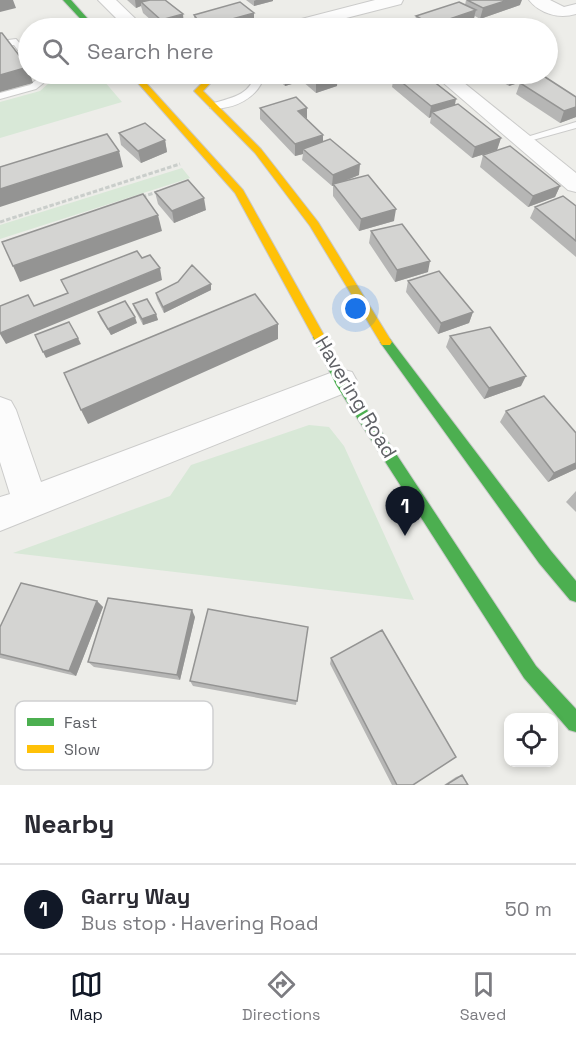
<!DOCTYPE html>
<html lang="en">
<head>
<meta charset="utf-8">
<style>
	body { margin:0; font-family:"Space Grotesk",sans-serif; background:#f2f2f3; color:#2b2b33 }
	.controls { position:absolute; right:18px; bottom:18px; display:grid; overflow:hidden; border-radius:12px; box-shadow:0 3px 9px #0003 }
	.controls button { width:54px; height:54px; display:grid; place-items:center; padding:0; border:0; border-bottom:2px solid #e1e1e2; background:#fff; color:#2b2b33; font:30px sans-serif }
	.you { position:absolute; left:356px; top:309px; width:21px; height:21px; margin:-15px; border:4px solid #fff; border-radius:50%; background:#1a73e8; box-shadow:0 0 0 9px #1a73e833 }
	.badge { display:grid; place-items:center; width:39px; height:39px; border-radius:50%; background:#111827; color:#fff; font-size:20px; font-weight:700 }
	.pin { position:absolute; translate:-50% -50px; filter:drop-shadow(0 2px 3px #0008) }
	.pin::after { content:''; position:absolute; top:32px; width:21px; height:18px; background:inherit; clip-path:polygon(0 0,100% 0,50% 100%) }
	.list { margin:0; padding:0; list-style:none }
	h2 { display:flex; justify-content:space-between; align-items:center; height:78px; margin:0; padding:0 24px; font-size:26px }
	h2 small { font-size:20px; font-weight:400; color:#7c7c81 }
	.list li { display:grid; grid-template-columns:39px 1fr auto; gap:18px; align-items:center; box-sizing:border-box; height:90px; padding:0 24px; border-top:2px solid #e1e1e2 }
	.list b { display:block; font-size:22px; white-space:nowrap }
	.list p { margin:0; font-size:20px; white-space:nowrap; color:#7c7c81 }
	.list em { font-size:20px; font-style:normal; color:#7c7c81 }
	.icon { flex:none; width:33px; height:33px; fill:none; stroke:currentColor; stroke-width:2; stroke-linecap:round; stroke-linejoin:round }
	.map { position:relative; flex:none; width:576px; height:785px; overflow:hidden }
	.search { position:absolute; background:#fff; box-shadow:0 3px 9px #0003; left:18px; right:18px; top:18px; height:66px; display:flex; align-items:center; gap:15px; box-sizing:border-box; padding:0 21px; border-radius:33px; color:#7c7c81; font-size:22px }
	.sheet { height:168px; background:#fff }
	nav { display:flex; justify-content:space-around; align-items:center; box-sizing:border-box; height:84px; border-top:2px solid #e1e1e2; background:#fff; font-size:16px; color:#7c7c81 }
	nav a { display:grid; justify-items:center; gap:3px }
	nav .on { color:#111827 }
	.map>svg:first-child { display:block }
	.green { fill:#d8e8d7 }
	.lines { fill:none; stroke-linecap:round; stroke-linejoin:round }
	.lane-casing { stroke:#cbcbca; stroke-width:2 }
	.street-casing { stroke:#cbcbca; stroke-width:2 }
	.fast-casing { stroke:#c9c9ca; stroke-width:2 }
	.slow-casing { stroke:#c9c9ca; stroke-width:2 }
	.path { stroke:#cacecb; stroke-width:3; stroke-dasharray:4.5 2; stroke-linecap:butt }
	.lane { fill:#fcfcfc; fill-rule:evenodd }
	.street { fill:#fcfcfc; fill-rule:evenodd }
	.fast { fill:#4caf50; fill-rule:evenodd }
	.slow { fill:#ffc107; fill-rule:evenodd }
	.wall { fill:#b6b6b5 }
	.shaded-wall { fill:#949493 }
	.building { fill:#d4d4d2; stroke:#949493; stroke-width:1.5 }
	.labels { text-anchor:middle; stroke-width:6; stroke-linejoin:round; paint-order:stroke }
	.street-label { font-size:20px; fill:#5f6166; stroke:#fff }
	.key { fill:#fff; stroke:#cfd0d1; stroke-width:1.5 }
	.key-label { font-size:16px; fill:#5f6166 }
</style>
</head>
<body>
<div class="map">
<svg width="576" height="785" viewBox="0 0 576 785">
	<rect width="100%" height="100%" fill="#edede9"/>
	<path class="green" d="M 59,74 L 98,74 L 122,102 L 0,138 L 0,102 L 40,91 Z
		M 182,168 L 190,178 L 0,239 L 0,225 Z
		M 309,425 L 329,427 L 344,446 L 414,600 L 13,553 L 170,496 L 191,465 Z"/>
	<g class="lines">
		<g class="lane-casing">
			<path id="lane" d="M 16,39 L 28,53 L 28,61 L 25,60 L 14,45 L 0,47 L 0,41 Z
				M 36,74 L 44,74 L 46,81 L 36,89 L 0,99 L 0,93 L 30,85 L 36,80 Z
				M 255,74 L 264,74 C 261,97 232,111 210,108 L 210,104 C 230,98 250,96 255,74 Z
				M 576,122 L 576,128 L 522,143 L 517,140 Z"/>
		</g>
		<g class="street-casing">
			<path id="street" d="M 98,0 L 116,0 L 145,28 L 126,28 Z
				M 375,0 L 403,0 L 401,4 L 307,28 L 279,28 L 282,24 Z
				M 529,0 L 550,0 L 564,7 L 576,4 L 576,14 C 559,19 540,14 529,0 Z
				M 433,74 L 453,74 L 576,173 L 576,192 L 568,190 Z
				M 341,369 L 352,372 L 357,381 L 352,390 L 0,531 L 0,497 L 10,494 L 0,462 L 0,397 L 11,401 L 16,410 L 41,482 Z"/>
		</g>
		<g class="fast-casing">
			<path id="fast" d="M 63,0 L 71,0 L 96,28 L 89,28 Z
				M 319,332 L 323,334 L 346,378 L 536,666 L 576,709 L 576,732 L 569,730 L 524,678 L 336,385 L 313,337 Z
				M 386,337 L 390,339 L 551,551 L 576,581 L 576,602 L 570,600 L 539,563 L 382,345 L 380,342 L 382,339 Z"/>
		</g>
		<g class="slow-casing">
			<path id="slow" d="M 130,74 L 138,74 L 243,190 L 325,337 L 323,340 L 315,340 L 235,193 Z
				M 211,74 L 219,74 L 203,91 L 261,149 L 318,222 L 390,339 L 392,342 L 390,345 L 382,345 L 310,226 L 255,153 L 194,91 Z"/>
		</g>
		<path class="path" d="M 142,197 L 160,191
			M 0,222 L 180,164"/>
		<use href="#lane" class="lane"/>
		<use href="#street" class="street"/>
		<use href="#fast" class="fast"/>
		<use href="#slow" class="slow"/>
	</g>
	<path class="wall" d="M 127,0 L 165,0 L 184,25 L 170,28 L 160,28 L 143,13 L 141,6 L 136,8 Z
		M 246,0 L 273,0 L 273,1 L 254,6 Z
		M 466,0 L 520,5 L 480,19 L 475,16 L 473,21 L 452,28 L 418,28 L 414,26 L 416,16 L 465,5 Z
		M 254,13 L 254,24 L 237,28 L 197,28 L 195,25 L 194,15 Z
		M 272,74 L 336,74 L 337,86 L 316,93 L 302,81 L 285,86 L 273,75 Z
		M 489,74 L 532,74 L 530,79 L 509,86 Z
		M 394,76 L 455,105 L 501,138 L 497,150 L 472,158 L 430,123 L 431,117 L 429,118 L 392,87 Z
		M 520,83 L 576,97 L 576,117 L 560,123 L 516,94 Z
		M 260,108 L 307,119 L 323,141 L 359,175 L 343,182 L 394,221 L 359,231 L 333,196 L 333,186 L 332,186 L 302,160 L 303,154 L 295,156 L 260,119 Z
		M 119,133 L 165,140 L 167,152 L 141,163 L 121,145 Z
		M 483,155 L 560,186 L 555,197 L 528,207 L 480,167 Z
		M 155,192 L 206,210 L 174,223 L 158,204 Z
		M 576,206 L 576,257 L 530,218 L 535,207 Z
		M 371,231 L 428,272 L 395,282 L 369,243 Z
		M 408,281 L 473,312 L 469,323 L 438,334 L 406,292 Z
		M 211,290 L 164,313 L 157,299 L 156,293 Z
		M 133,304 L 156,314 L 158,320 L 143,325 L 135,310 Z
		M 98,312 L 137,323 L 111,335 L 100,318 Z
		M 450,336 L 521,386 L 484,399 L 446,347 Z
		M 506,411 L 576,433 L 576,469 L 548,482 L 500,422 Z
		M 576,491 L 576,512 L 566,502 Z
		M 97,601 L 103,607 L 76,676 L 0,658 L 0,627 Z
		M 195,617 L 180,680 L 94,667 L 88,662 Z
		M 307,633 L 296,705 L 193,686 L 190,681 Z
		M 331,658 L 413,785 L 392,785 L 330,664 Z
		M 462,775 L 468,785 L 444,785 L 456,777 Z"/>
	<path class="shaded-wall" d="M 0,0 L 13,0 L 16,8 L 0,12 Z
		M 135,0 L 158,0 L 141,2 L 141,6 L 136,8 Z
		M 256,0 L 273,0 L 273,1 L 254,6 L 254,1 Z
		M 508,0 L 522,0 L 520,5 L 480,19 L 483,8 Z
		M 476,10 L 473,21 L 452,28 L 432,28 L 432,25 Z
		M 254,13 L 254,24 L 237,28 L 203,28 L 203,27 Z
		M 183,14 L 184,25 L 170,28 L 162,28 L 161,20 Z
		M 28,67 L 28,74 L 30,74 L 33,83 L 0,92 L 0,75 Z
		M 290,74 L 303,74 L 302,81 L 285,86 L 285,75 Z
		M 516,74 L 532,74 L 530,79 L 509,86 L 512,75 Z
		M 338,75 L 337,86 L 316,93 L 316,81 Z
		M 456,99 L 454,110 L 432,112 L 431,117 L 429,118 L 431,106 Z
		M 576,107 L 576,117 L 560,123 L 564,111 Z
		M 307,108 L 307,119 L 298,111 Z
		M 323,135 L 323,147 L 303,149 L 303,154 L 295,156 L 295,144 Z
		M 501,138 L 497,150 L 472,158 L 475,147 Z
		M 165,140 L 167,152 L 141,163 L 138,151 Z
		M 119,151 L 123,167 L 0,207 L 0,189 Z
		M 360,164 L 359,175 L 332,186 L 333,175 Z
		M 560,186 L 555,197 L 528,207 L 533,196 Z
		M 204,198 L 206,210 L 174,223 L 172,211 Z
		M 396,209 L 394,221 L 359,231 L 361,219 Z
		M 158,215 L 162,231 L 20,282 L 13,266 Z
		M 430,261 L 428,272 L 395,282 L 397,270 Z
		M 160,268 L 162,280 L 6,344 L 0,334 L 0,333 Z
		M 211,284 L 211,290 L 164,313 L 163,307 Z
		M 473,312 L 469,323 L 438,334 L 441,323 Z
		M 156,314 L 158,320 L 143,325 L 142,319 Z
		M 135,317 L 137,323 L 111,335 L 108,329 Z
		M 278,324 L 278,339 L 88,424 L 81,410 Z
		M 78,338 L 81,344 L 46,358 L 43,352 Z
		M 526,376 L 521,386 L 484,399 L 489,388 Z
		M 576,463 L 576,469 L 548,482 L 554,473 Z
		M 97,601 L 103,607 L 76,676 L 69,671 Z
		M 192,610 L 195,617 L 180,680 L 177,675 Z"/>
	<path class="building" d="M 150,0 L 165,0 L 183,14 L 161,20 L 141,2 Z
		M 467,0 L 508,0 L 483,8 Z
		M 240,2 L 254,13 L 203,27 L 194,15 Z
		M 459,2 L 476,10 L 432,25 L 416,16 Z
		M 0,33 L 2,33 L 28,67 L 0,75 Z
		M 307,74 L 336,74 L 338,75 L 316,81 Z
		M 403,74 L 424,74 L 456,99 L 431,106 L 394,76 Z
		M 542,75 L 576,97 L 576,107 L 564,111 L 520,83 Z
		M 296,97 L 307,108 L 298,111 L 323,135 L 295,144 L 260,108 Z
		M 458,104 L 501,138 L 475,147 L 432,112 Z
		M 145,123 L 165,140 L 138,151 L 119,133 Z
		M 107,134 L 119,151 L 0,189 L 0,167 Z
		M 330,139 L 360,164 L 333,175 L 303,149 Z
		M 510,146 L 560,186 L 533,196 L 483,155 Z
		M 368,175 L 396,209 L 361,219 L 333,184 Z
		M 188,180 L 204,198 L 172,211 L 155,192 Z
		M 143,194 L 158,215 L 13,266 L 2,242 Z
		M 563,196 L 576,206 L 576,241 L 535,207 Z
		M 402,224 L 430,261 L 397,270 L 371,231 Z
		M 137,251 L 142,258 L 150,255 L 160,268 L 0,333 L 0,306 L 28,295 L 34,306 L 68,293 L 61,280 Z
		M 192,265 L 211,284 L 163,307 L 156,293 L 178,282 Z
		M 439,271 L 473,312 L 441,323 L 408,281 Z
		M 255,294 L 278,324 L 81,410 L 64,373 Z
		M 147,299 L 156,314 L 142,319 L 133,304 Z
		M 125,301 L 135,317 L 108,329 L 98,312 Z
		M 69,322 L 78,338 L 43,352 L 35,335 Z
		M 490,327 L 526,376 L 489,388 L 450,336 Z
		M 544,396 L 576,433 L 576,463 L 554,473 L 506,411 Z
		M 21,583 L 97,601 L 69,671 L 0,654 L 0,627 Z
		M 108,598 L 192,610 L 177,675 L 88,662 Z
		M 208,609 L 308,627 L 297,701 L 190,681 Z
		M 382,630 L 456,757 L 413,785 L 397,785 L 331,658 Z
		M 462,775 L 468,785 L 446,785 Z"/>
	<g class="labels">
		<g class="street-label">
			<text transform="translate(356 397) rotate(59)" y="7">Havering Road</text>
		</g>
	</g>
	<rect x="15" y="701" width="198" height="69" rx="9" class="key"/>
	<rect x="27" y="718" width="27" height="8" fill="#4caf50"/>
	<rect x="27" y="745" width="27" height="8" fill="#ffc107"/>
	<g class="key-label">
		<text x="64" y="728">Fast</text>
		<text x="64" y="755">Slow</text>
	</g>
</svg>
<div class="controls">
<button><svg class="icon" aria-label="locate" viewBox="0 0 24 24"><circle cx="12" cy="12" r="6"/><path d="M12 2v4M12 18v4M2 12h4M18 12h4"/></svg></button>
</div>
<div class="you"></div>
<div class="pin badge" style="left:405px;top:536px">1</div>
<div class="search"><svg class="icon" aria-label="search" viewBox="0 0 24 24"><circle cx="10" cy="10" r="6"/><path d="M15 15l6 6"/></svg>Search here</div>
</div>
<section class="sheet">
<h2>Nearby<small></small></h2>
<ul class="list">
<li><span class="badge">1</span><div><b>Garry Way</b><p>Bus stop · Havering Road</p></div><em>50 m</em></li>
</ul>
</section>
<nav>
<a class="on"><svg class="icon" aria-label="map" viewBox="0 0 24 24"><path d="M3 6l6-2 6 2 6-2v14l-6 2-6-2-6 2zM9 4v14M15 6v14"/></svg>Map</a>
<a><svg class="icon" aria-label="directions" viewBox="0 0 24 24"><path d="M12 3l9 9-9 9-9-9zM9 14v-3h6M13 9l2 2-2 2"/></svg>Directions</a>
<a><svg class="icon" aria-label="saved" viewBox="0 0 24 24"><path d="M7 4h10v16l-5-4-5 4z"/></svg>Saved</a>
</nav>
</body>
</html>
